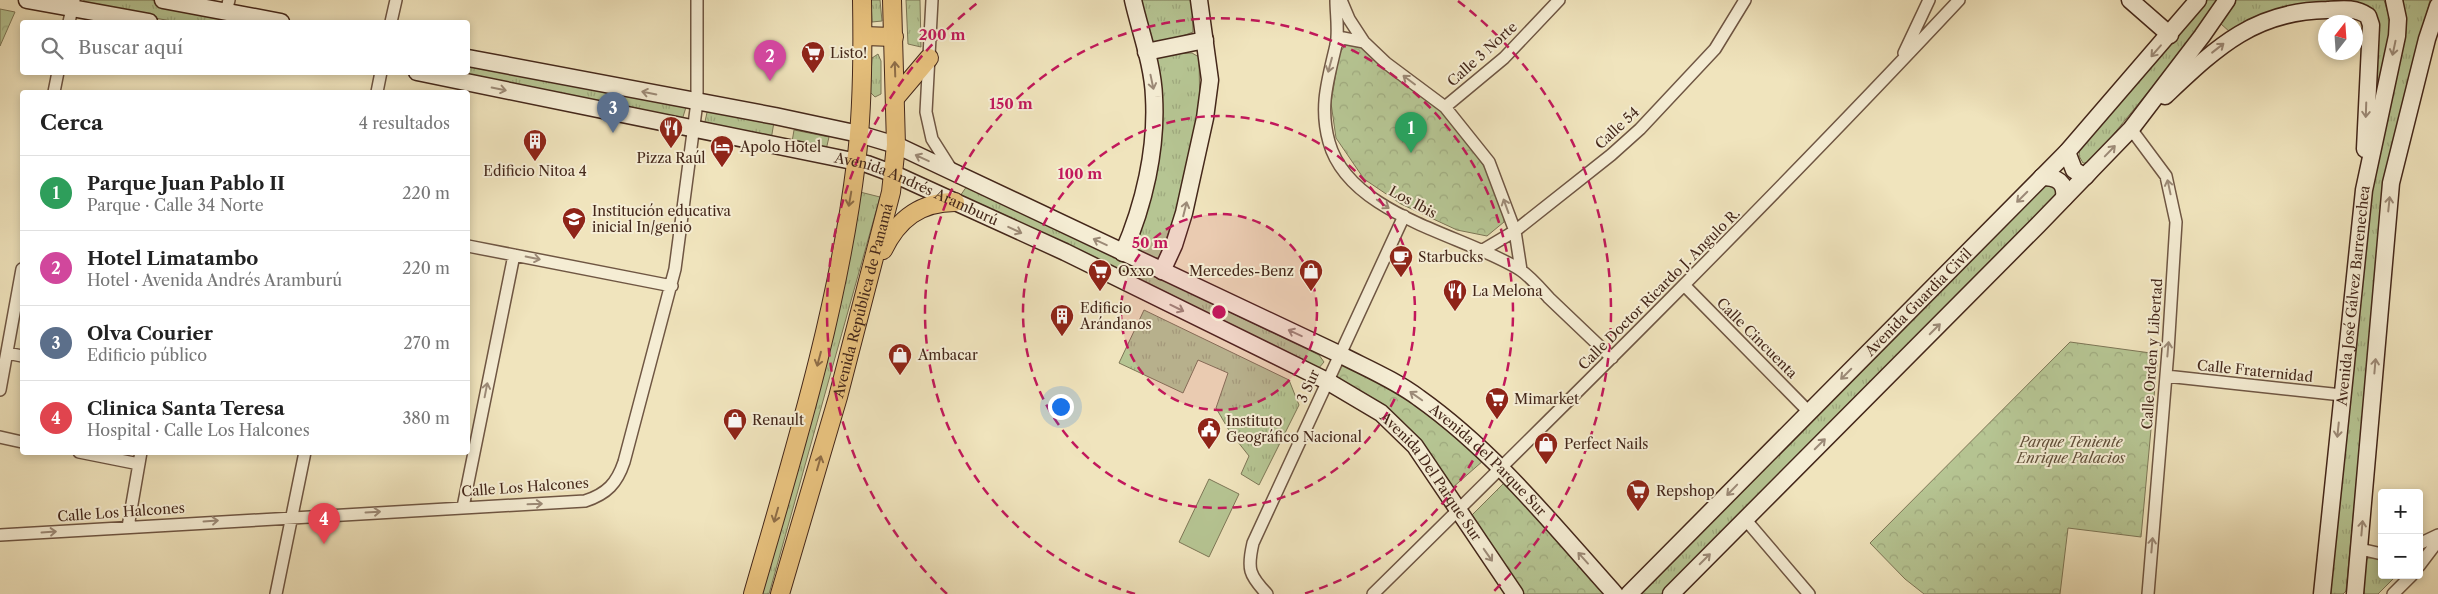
<!DOCTYPE html>
<html lang="es">
<head>
<meta charset="utf-8">
<style>
	body { margin:0; font-family:"Libre Caslon Text",serif; background:#f6f6f6; color:#222 }
	.controls { position:absolute; right:15px; bottom:15px; display:grid; overflow:hidden; border-radius:5px; box-shadow:0 2px 8px #0003 }
	.controls button { width:45px; height:45px; display:grid; place-items:center; padding:0; border:0; border-bottom:1px solid #e0e0e0; background:#fff; color:#222; font:25px sans-serif }
	.compass { position:absolute; left:2318px; top:15px; width:45px; height:45px; border-radius:50%; background:#fff; box-shadow:0 2px 8px #0003; rotate:17deg }
	.you { position:absolute; left:1060px; top:406px; width:18px; height:18px; margin:-12px; border:4px solid #fff; border-radius:50%; background:#1a73e8; box-shadow:0 0 0 8px #1a73e833 }
	.badge { display:grid; place-items:center; width:32px; height:32px; border-radius:50%; background:#b45309; color:#fff; font-size:16px; font-weight:700 }
	.pin { position:absolute; translate:-50% -41px; filter:drop-shadow(0 1px 2px #0008) }
	.pin::after { content:''; position:absolute; top:26px; width:18px; height:15px; background:inherit; clip-path:polygon(0 0,100% 0,50% 100%) }
	.list { margin:0; padding:0; list-style:none }
	h2 { display:flex; justify-content:space-between; align-items:center; height:65px; margin:0; padding:0 20px; font-size:21px }
	h2 small { font-size:16px; font-weight:400; color:#767676 }
	.list li { display:grid; grid-template-columns:32px 1fr auto; gap:15px; align-items:center; box-sizing:border-box; height:75px; padding:0 20px; border-top:1px solid #e0e0e0 }
	.list b { display:block; font-size:19px; white-space:nowrap }
	.list p { margin:0; font-size:16px; white-space:nowrap; color:#767676 }
	.list em { font-size:16px; font-style:normal; color:#767676 }
	.icon { flex:none; width:28px; height:28px; fill:none; stroke:currentColor; stroke-width:2; stroke-linecap:round; stroke-linejoin:round }
	.map { position:relative; flex:none; width:2438px; height:594px; overflow:hidden }
	.search { position:absolute; background:#fff; box-shadow:0 2px 8px #0003; left:20px; top:20px; width:450px; height:55px; display:flex; align-items:center; gap:12px; box-sizing:border-box; padding:0 18px; border-radius:5px; color:#767676; font-size:19px }
	.panel { position:absolute; background:#fff; box-shadow:0 2px 8px #0003; left:20px; top:90px; width:450px; height:365px; border-radius:5px }
	.map>svg:first-child { display:block }
	.grass { fill:url(#grass-tufts); stroke:#7d7656 }
	.park { fill:url(#park-crowns); stroke:#7d7656 }
	.garden { fill:#b6c593; stroke:#7d7656 }
	.lines { fill:none; stroke-linecap:round; stroke-linejoin:round }
	.street-casing { stroke:#6f5643; stroke-width:14 }
	.secondary-casing { stroke:#44271a; stroke-width:19 }
	.primary-casing { stroke:#44271a; stroke-width:20 }
	.street { stroke:#f5edd4; stroke-width:11 }
	.secondary { stroke:#f5edd4; stroke-width:16 }
	.primary { stroke:#e8c27e; stroke-width:18 }
	.oneway { stroke:#9c8a77 }
	.oneway2 { stroke:#8e6d47 }
	.ring { fill:none; stroke:#c2185b; stroke-width:2.5; stroke-dasharray:9 6 }
	.labels { text-anchor:middle; stroke-width:4; stroke-linejoin:round; paint-order:stroke }
	.poi-label { font-size:14px; fill:#44271a; stroke:#f5edd4; text-anchor:start }
	.street-label { font-size:14px; fill:#44271a; stroke:#f5edd4 }
	.park-label { font-size:14px; font-style:italic; fill:#604e38; stroke:#f5edd4 }
	.centre { fill:#c2185b; stroke:#f5edd4; stroke-width:2.5 }
	.ring-label { font-size:15px; text-anchor:middle; font-weight:bold; fill:#c2185b; stroke:#f5edd4; stroke-width:4; stroke-linejoin:round; paint-order:stroke }
</style>
</head>
<body>
<div class="map">
<svg width="2438" height="594" viewBox="0 0 2438 594">
	<defs>
		<pattern id="grass-tufts" width="24" height="20" patternUnits="userSpaceOnUse" patternTransform="scale(1.25)"><rect width="24" height="20" fill="#b6c593"/><path d="M3 7l-1-3M5 7V3M7 7l1-3M15 17l-1-3M17 17v-4M19 17l1-3" fill="none" stroke="#9ea97e"/></pattern>
		<pattern id="park-crowns" width="20" height="18" patternUnits="userSpaceOnUse" patternTransform="scale(1.25)"><rect width="20" height="18" fill="#b6c593"/><path d="M2 6a3 3 0 1 1 6 0M12 15a3 3 0 1 1 6 0" fill="none" stroke="#9ea97e"/></pattern>
	</defs>
	<rect width="100%" height="100%" fill="#f0e4bd"/>
	<filter id="stains"><feTurbulence type="fractalNoise" baseFrequency=".004" numOctaves="4"/><feColorMatrix values="0 0 0 0 .2 0 0 0 0 .09 0 0 0 0 .02 0 0 0 .5 -.17"/></filter>
	<radialGradient id="worn" r=".72"><stop offset=".6" stop-color="#630" stop-opacity="0"/><stop offset="1" stop-color="#630" stop-opacity=".3"/></radialGradient>
	<path class="grass" d="M 84,0 L 151,0 L 268,22 L 177,22 L 82,5 Z
		M 871,0 L 880,0 L 882,21 L 872,22 Z
		M 906,0 L 920,0 L 921,47 L 908,44 Z
		M 1140,0 L 1192,0 L 1193,32 L 1157,46 L 1150,41 Z
		M 2205,0 L 2219,0 L 2202,26 L 2090,163 L 2083,163 L 2079,156 L 2080,147 Z
		M 2235,0 L 2384,0 L 2389,16 L 2391,31 L 2375,104 L 2375,29 L 2360,5 L 2230,32 L 2221,24 Z
		M 2403,0 L 2430,0 L 2385,184 L 2346,591 L 2343,594 L 2330,594 L 2370,186 L 2405,20 Z
		M 1192,53 L 1199,57 L 1200,116 L 1176,212 L 1159,258 C 1150,257 1139,256 1135,248 L 1154,58 L 1164,54 Z
		M 878,54 L 881,61 L 881,94 L 875,97 L 870,92 L 872,58 Z
		M 468,63 L 687,104 L 682,120 L 438,73 L 468,72 Z
		M 708,108 L 774,122 L 771,140 L 704,126 Z
		M 794,130 L 829,137 L 826,150 L 792,142 Z
		M 2043,185 L 2053,185 L 2058,192 L 2036,218 L 1662,594 L 1642,594 L 1641,592 Z
		M 967,186 L 1319,355 L 1324,362 L 1318,369 L 960,196 Z
		M 860,192 L 880,197 L 769,594 L 761,594 Z
		M 1144,310 L 1289,380 L 1299,405 L 1259,485 L 1241,474 L 1249,456 L 1230,432 L 1216,408 L 1228,373 L 1198,360 L 1183,393 L 1119,363 Z
		M 2382,557 L 2382,575 L 2397,575 L 2378,594 L 2364,594 L 2364,563 L 2368,558 Z"/>
	<path class="park" d="M 0,9 L 15,12 L 0,46 Z
		M 1348,41 L 1362,45 L 1448,114 L 1485,168 L 1504,213 L 1504,222 L 1487,236 L 1457,230 L 1401,204 L 1364,179 L 1336,138 L 1331,103 L 1339,54 Z
		M 2070,342 L 2158,354 L 2141,537 L 2068,528 L 2060,594 L 1924,594 L 1905,579 L 1870,543 Z
		M 1341,364 L 1396,389 L 1419,404 L 1484,460 L 1451,489 L 1335,379 Z
		M 1507,480 L 1604,592 L 1602,594 L 1524,594 L 1472,515 Z"/>
	<path class="garden" d="M 1209,479 L 1239,494 L 1209,557 L 1179,542 Z"/>
	<g class="lines">
		<g class="street-casing">
			<path id="street" d="M 932,0 L 926,112 L 932,139 L 951,169
				M 1336,0 C 1336,14 1339,32 1336,45 C 1328,80 1319,106 1329,142 C 1349,215 1462,234 1519,269 C 1530,276 1540,288 1549,298 C 1570,318 1591,338 1612,358
				M 1341,0 L 1349,19 L 1364,42 L 1386,63 L 1445,107 L 1489,162 L 1515,231 L 1521,270
				M 226,12 L 229,0
				M 69,22 L 74,0
				M 391,22 L 396,0
				M 1336,44 L 1343,38 L 1364,42
				M 1904,53 L 1929,0
				M 54,92 L 58,72
				M 377,92 L 381,72
				M 1445,107 L 1504,58 L 1559,0
				M 2131,129 L 2166,176 L 2176,222 L 2168,351 L 2148,594
				M 468,246 L 672,286
				M 1483,250 L 1515,231 L 1611,155 L 1640,129 L 1715,49 L 1745,0
				M 1685,286 L 1808,411
				M 7,353 L 22,356
				M 2166,376 L 2342,395
				M 0,390 L 22,269
				M 0,437 L 22,442
				M 79,452 L 139,464
				M 463,507 L 514,255
				M 1745,519 L 1809,594
				M 128,527 L 141,452
				M 0,535 L 585,501 C 607,494 617,483 624,462 L 675,269 L 697,102 L 697,0
				M 2419,544 L 2438,535
				M 2360,549 L 2382,554
				M 2419,566 L 2438,541
				M 276,594 L 305,452
				M 1267,594 C 1249,575 1247,569 1253,543 L 1404,216
				M 1373,594 C 1571,399 1769,203 1959,0
				M 2393,594 L 2412,575"/>
		</g>
		<g class="secondary-casing">
			<g id="secondary">
				<path d="M 27,0 L 149,22"/>
				<path d="M 163,0 L 281,22"/>
				<path d="M 2130,0 L 2170,35"/>
				<path d="M 1146,52 L 1205,40"/>
				<path id="s1" d="M 468,58 L 775,116 L 859,134 L 896,145 L 1339,354 C 1366,368 1395,380 1419,398 C 1495,452 1553,525 1615,594"/>
				<path id="s2" d="M 417,72 L 867,164 L 894,174 L 1065,252 L 1327,381 L 1381,413 L 1415,446 L 1515,594"/>
				<path d="M 2165,96 C 2215,49 2253,11 2327,10 C 2342,9 2355,7 2368,16 L 2371,25 L 2365,149"/>
				<path d="M 2067,152 L 2074,170 L 2085,177 L 2090,171"/>
				<path d="M 2042,177 C 2057,177 2066,182 2064,198"/>
				<path d="M 1123,253 C 1144,205 1157,149 1154,97 C 1153,65 1140,31 1133,0"/>
				<path d="M 1162,271 L 1174,245 L 1184,213 L 1205,118 L 1210,80 L 1199,0"/>
				<path id="s3" d="M 1629,594 L 2067,152 L 2198,0"/>
				<path d="M 1671,594 L 2038,225 L 2131,129 L 2202,36 L 2227,0"/>
				<path id="s4" d="M 2322,594 L 2364,190 L 2397,36 L 2398,19 L 2394,0"/>
				<path d="M 2355,594 L 2391,183 L 2427,39 L 2438,6"/>
			</g>
		</g>
		<g class="primary-casing">
			<g id="primary">
				<path d="M 863,36 L 894,37"/>
				<path d="M 896,97 L 929,58"/>
				<path d="M 883,250 C 898,219 920,202 955,202"/>
				<path d="M 753,594 C 794,452 838,310 856,163 C 863,110 863,54 862,0"/>
				<path id="s5" d="M 780,594 L 838,397 L 891,192 L 896,145 L 892,0"/>
			</g>
		</g>
		<use href="#street" class="street"/>
		<use href="#secondary" class="secondary"/>
		<use href="#primary" class="primary"/>
	</g>
	<defs><path id="oneway-shaft" d="M-6 0H5M1.5-3L5.5 0L1.5 3" fill="none" stroke-width="1.6" stroke-linecap="round" stroke-linejoin="round" transform="scale(1.25)"/></defs>
	<g class="oneway">
		<use href="#oneway-shaft" transform="translate(2218 48) rotate(-38)"/>
		<use href="#oneway-shaft" transform="translate(2394 48) rotate(102)"/>
		<use href="#oneway-shaft" transform="translate(2156 51) rotate(131)"/>
		<use href="#oneway-shaft" transform="translate(1330 65) rotate(105)"/>
		<use href="#oneway-shaft" transform="translate(1409 80) rotate(-143)"/>
		<use href="#oneway-shaft" transform="translate(1152 82) rotate(78)"/>
		<use href="#oneway-shaft" transform="translate(499 89) rotate(11)"/>
		<use href="#oneway-shaft" transform="translate(649 93) rotate(-169)"/>
		<use href="#oneway-shaft" transform="translate(2366 110) rotate(92)"/>
		<use href="#oneway-shaft" transform="translate(2110 151) rotate(-46)"/>
		<use href="#oneway-shaft" transform="translate(922 158) rotate(-155)"/>
		<use href="#oneway-shaft" transform="translate(2169 187) rotate(-102)"/>
		<use href="#oneway-shaft" transform="translate(2022 197) rotate(135)"/>
		<use href="#oneway-shaft" transform="translate(1383 204) rotate(35)"/>
		<use href="#oneway-shaft" transform="translate(2389 204) rotate(-84)"/>
		<use href="#oneway-shaft" transform="translate(1506 206) rotate(-110)"/>
		<use href="#oneway-shaft" transform="translate(1185 209) rotate(-76)"/>
		<use href="#oneway-shaft" transform="translate(1015 230) rotate(25)"/>
		<use href="#oneway-shaft" transform="translate(1100 242) rotate(-155)"/>
		<use href="#oneway-shaft" transform="translate(533 258) rotate(11)"/>
		<use href="#oneway-shaft" transform="translate(1177 308) rotate(26)"/>
		<use href="#oneway-shaft" transform="translate(1935 329) rotate(-45)"/>
		<use href="#oneway-shaft" transform="translate(1295 333) rotate(-155)"/>
		<use href="#oneway-shaft" transform="translate(2168 349) rotate(-85)"/>
		<use href="#oneway-shaft" transform="translate(2375 366) rotate(-85)"/>
		<use href="#oneway-shaft" transform="translate(1846 374) rotate(135)"/>
		<use href="#oneway-shaft" transform="translate(486 390) rotate(-79)"/>
		<use href="#oneway-shaft" transform="translate(1416 396) rotate(-145)"/>
		<use href="#oneway-shaft" transform="translate(2338 430) rotate(96)"/>
		<use href="#oneway-shaft" transform="translate(1820 444) rotate(-45)"/>
		<use href="#oneway-shaft" transform="translate(1732 490) rotate(134)"/>
		<use href="#oneway-shaft" transform="translate(535 504) rotate(-2)"/>
		<use href="#oneway-shaft" transform="translate(373 512) rotate(-3)"/>
		<use href="#oneway-shaft" transform="translate(211 521) rotate(-4)"/>
		<use href="#oneway-shaft" transform="translate(2362 528) rotate(-85)"/>
		<use href="#oneway-shaft" transform="translate(49 532) rotate(-4)"/>
		<use href="#oneway-shaft" transform="translate(2152 545) rotate(-85)"/>
		<use href="#oneway-shaft" transform="translate(1488 555) rotate(55)"/>
		<use href="#oneway-shaft" transform="translate(1583 558) rotate(-132)"/>
		<use href="#oneway-shaft" transform="translate(1705 559) rotate(-45)"/>
	</g>
	<g class="oneway2">
		<use href="#oneway-shaft" transform="translate(895 69) rotate(-92)"/>
		<use href="#oneway-shaft" transform="translate(850 199) rotate(100)"/>
		<use href="#oneway-shaft" transform="translate(819 359) rotate(105)"/>
		<use href="#oneway-shaft" transform="translate(819 463) rotate(-74)"/>
		<use href="#oneway-shaft" transform="translate(776 515) rotate(106)"/>
	</g>
	<circle cx="1219" cy="312" r="98" fill="#c2185b" fill-opacity=".12"/>
	<g class="ring">
		<circle cx="1219" cy="312" r="98"/>
		<circle cx="1219" cy="312" r="196"/>
		<path d="M1135 594A294 294 0 1 1 1303 594"/>
		<path d="M947 594A392 392 0 0 1 980 1M1458 1A392 392 0 0 1 1491 594"/>
	</g>
	<defs>
		<g id="supermarket-pin" transform="scale(1.25)"><path d="M0 17L-7.5 6A9.5 9.5 0 1 1 7.5 6Z" fill="#8f2418" stroke="#f5edd4"/><path d="M-6-5.5h2.5l.6 2H6L4.5 2H-2.5L-4.4-4H-6ZM-1.5 3.2a1.3 1.3 0 1 0 .1 0ZM3 3.2a1.3 1.3 0 1 0 .1 0Z" fill="#fff"/></g>
		<g id="restaurant-pin" transform="scale(1.25)"><path d="M0 17L-7.5 6A9.5 9.5 0 1 1 7.5 6Z" fill="#8f2418" stroke="#f5edd4"/><path d="M-5-6h1v4h1v-4h1v4h1v-4h1v5L-1.5 .5V6h-2V.5L-5-1ZM5-6V6H3V1.5H1.5Q1.5-4 5-6Z" fill="#fff"/></g>
		<g id="building-pin" transform="scale(1.25)"><path d="M0 17L-7.5 6A9.5 9.5 0 1 1 7.5 6Z" fill="#8f2418" stroke="#f5edd4"/><path d="M-4-6H4V6H1V3H-1V6H-4ZM-2.5-4.3h1.7v1.8h-1.7ZM.8-4.3h1.7v1.8H.8ZM-2.5-1h1.7V.8h-1.7ZM.8-1h1.7V.8H.8Z" fill="#fff"/></g>
		<g id="hotel-pin" transform="scale(1.25)"><path d="M0 17L-7.5 6A9.5 9.5 0 1 1 7.5 6Z" fill="#8f2418" stroke="#f5edd4"/><path d="M-6-4.5h1.5V1H6V5H4.5V3h-9V5H-6ZM-4 0a1.8 1.8 0 1 1 3.6 0ZM.5 0V-2.5h3Q6-2.5 6 0Z" fill="#fff"/></g>
		<g id="school-pin" transform="scale(1.25)"><path d="M0 17L-7.5 6A9.5 9.5 0 1 1 7.5 6Z" fill="#8f2418" stroke="#f5edd4"/><path d="M0-5L7-2L0 1L-7-2ZM-4 1L0 2.5L4 1V4Q0 6-4 4Z" fill="#fff"/></g>
		<g id="cafe-pin" transform="scale(1.25)"><path d="M0 17L-7.5 6A9.5 9.5 0 1 1 7.5 6Z" fill="#8f2418" stroke="#f5edd4"/><path d="M-5.5-4.5H6V0H3Q3 3.5 0 3.5H-2.5Q-5.5 3.5-5.5 0ZM3-3.2v2h1.7v-2ZM-6 4.5H4V6H-6Z" fill="#fff"/></g>
		<g id="shop-pin" transform="scale(1.25)"><path d="M0 17L-7.5 6A9.5 9.5 0 1 1 7.5 6Z" fill="#8f2418" stroke="#f5edd4"/><path d="M-5-2.5h2.3a2.7 3.5 0 0 1 5.4 0H5L5.5 6h-11ZM-1.5-2.5h3a1.5 2.3 0 0 0-3 0Z" fill="#fff"/></g>
		<g id="civic-pin" transform="scale(1.25)"><path d="M0 17L-7.5 6A9.5 9.5 0 1 1 7.5 6Z" fill="#8f2418" stroke="#f5edd4"/><path d="M-.6-6.5H3V-4.5H.6V-3L4-1V1h2V6H-6V1h2V-1L-.6-3ZM-1.2 2.5V6h2.4V2.5Z" fill="#fff"/></g>
	</defs>
	<g fill-rule="evenodd">
		<use href="#supermarket-pin" x="813" y="53"/>
		<use href="#restaurant-pin" x="671" y="128"/>
		<use href="#building-pin" x="535" y="141"/>
		<use href="#hotel-pin" x="722" y="147"/>
		<use href="#school-pin" x="574" y="219"/>
		<use href="#cafe-pin" x="1401" y="257"/>
		<use href="#supermarket-pin" x="1100" y="271"/>
		<use href="#shop-pin" x="1311" y="271"/>
		<use href="#restaurant-pin" x="1455" y="291"/>
		<use href="#building-pin" x="1062" y="316"/>
		<use href="#shop-pin" x="900" y="355"/>
		<use href="#supermarket-pin" x="1497" y="399"/>
		<use href="#shop-pin" x="735" y="420"/>
		<use href="#civic-pin" x="1209" y="429"/>
		<use href="#shop-pin" x="1546" y="444"/>
		<use href="#supermarket-pin" x="1638" y="491"/>
	</g>
	<g class="labels">
		<g class="poi-label">
			<text x="830" y="58">Listo!</text>
			<text x="740" y="152">Apolo Hotel</text>
			<text x="671" y="163" text-anchor="middle">Pizza Raúl</text>
			<text x="535" y="176" text-anchor="middle">Edificio Nitoa 4</text>
			<text x="592" y="216">Institución educativa<tspan x="592" dy="16">inicial In/genio</tspan></text>
			<text x="1418" y="262">Starbucks</text>
			<text x="1118" y="276">Oxxo</text>
			<text x="1294" y="276" text-anchor="end">Mercedes-Benz</text>
			<text x="1472" y="296">La Melona</text>
			<text x="1080" y="313">Edificio<tspan x="1080" dy="16">Arándanos</tspan></text>
			<text x="918" y="360">Ambacar</text>
			<text x="1514" y="404">Mimarket</text>
			<text x="752" y="425">Renault</text>
			<text x="1226" y="426">Instituto<tspan x="1226" dy="16">Geográfico Nacional</tspan></text>
			<text x="1564" y="449">Perfect Nails</text>
			<text x="1656" y="496">Repshop</text>
		</g>
		<g class="street-label">
			<text transform="translate(1482 54) rotate(-42)" y="5">Calle 3 Norte</text>
			<text transform="translate(1617 128) rotate(-43)" y="5">Calle 54</text>
			<text dy="5" stroke="none"><textPath href="#s2" startOffset="514">Avenida Andrés Aramburú</textPath></text>
			<text transform="translate(1413 202) rotate(28)" y="5">Los Ibis</text>
			<text transform="translate(1659 289) rotate(-45)" y="5">Calle Doctor Ricardo J. Angulo R.</text>
			<text dy="5" stroke="none"><textPath href="#s4" startOffset="300">Avenida José Gálvez Barrenechea</textPath></text>
			<text dy="5" stroke="none"><textPath href="#s5" startOffset="305">Avenida República de Panamá</textPath></text>
			<text dy="5" stroke="none"><textPath href="#s3" startOffset="411">Avenida Guardia Civil</textPath></text>
			<text transform="translate(1757 338) rotate(45)" y="5">Calle Cincuenta</text>
			<text transform="translate(2152 354) rotate(-86)" y="5">Calle Orden y Libertad</text>
			<text transform="translate(2255 371) rotate(6)" y="5">Calle Fraternidad</text>
			<text transform="translate(1308 386) rotate(-66)" y="5">3 Sur</text>
			<text dy="5" stroke="none"><textPath href="#s1" startOffset="1111">Avenida del Parque Sur</textPath></text>
			<text dy="5" stroke="none"><textPath href="#s2" startOffset="1112">Avenida Del Parque Sur</textPath></text>
			<text transform="translate(525 487) rotate(-4)" y="5">Calle Los Halcones</text>
			<text transform="translate(121 512) rotate(-4)" y="5">Calle Los Halcones</text>
		</g>
		<g class="park-label">
			<text x="2071" y="447">Parque Teniente<tspan x="2071" dy="16">Enrique Palacios</tspan></text>
		</g>
	</g>
	<circle cx="1219" cy="312" r="8" class="centre"/>
	<g class="ring-label">
		<text x="942" y="40">200 m</text>
		<text x="1011" y="109">150 m</text>
		<text x="1080" y="179">100 m</text>
		<text x="1150" y="248">50 m</text>
	</g>
	<rect width="100%" height="100%" filter="url(#stains)"/>
	<rect width="100%" height="100%" fill="url(#worn)"/>
</svg>
<div class="controls">
<button>+</button>
<button>−</button>
</div>
<svg class="compass" viewBox="-18 -18 36 36"><path d="M0-13l5 13h-10z" fill="#e53935"/><path d="M0 13l5-13h-10z" fill="#767676"/></svg>
<div class="you"></div>
<div class="pin badge" style="left:1411px;top:153px;background:#2e9e5b">1</div>
<div class="pin badge" style="left:770px;top:81px;background:#d1479c">2</div>
<div class="pin badge" style="left:613px;top:133px;background:#5c6f8a">3</div>
<div class="pin badge" style="left:324px;top:544px;background:#e0444e">4</div>
<div class="search"><svg class="icon" aria-label="search" viewBox="0 0 24 24"><circle cx="10" cy="10" r="6"/><path d="M15 15l6 6"/></svg>Buscar aquí</div>
<section class="panel">
<h2>Cerca<small>4 resultados</small></h2>
<ul class="list">
<li><span class="badge" style="background:#2e9e5b">1</span><div><b>Parque Juan Pablo II</b><p>Parque · Calle 34 Norte</p></div><em>220 m</em></li>
<li><span class="badge" style="background:#d1479c">2</span><div><b>Hotel Limatambo</b><p>Hotel · Avenida Andrés Aramburú</p></div><em>220 m</em></li>
<li><span class="badge" style="background:#5c6f8a">3</span><div><b>Olva Courier</b><p>Edificio público</p></div><em>270 m</em></li>
<li><span class="badge" style="background:#e0444e">4</span><div><b>Clinica Santa Teresa</b><p>Hospital · Calle Los Halcones</p></div><em>380 m</em></li>
</ul>
</section>
</div>
</body>
</html>
